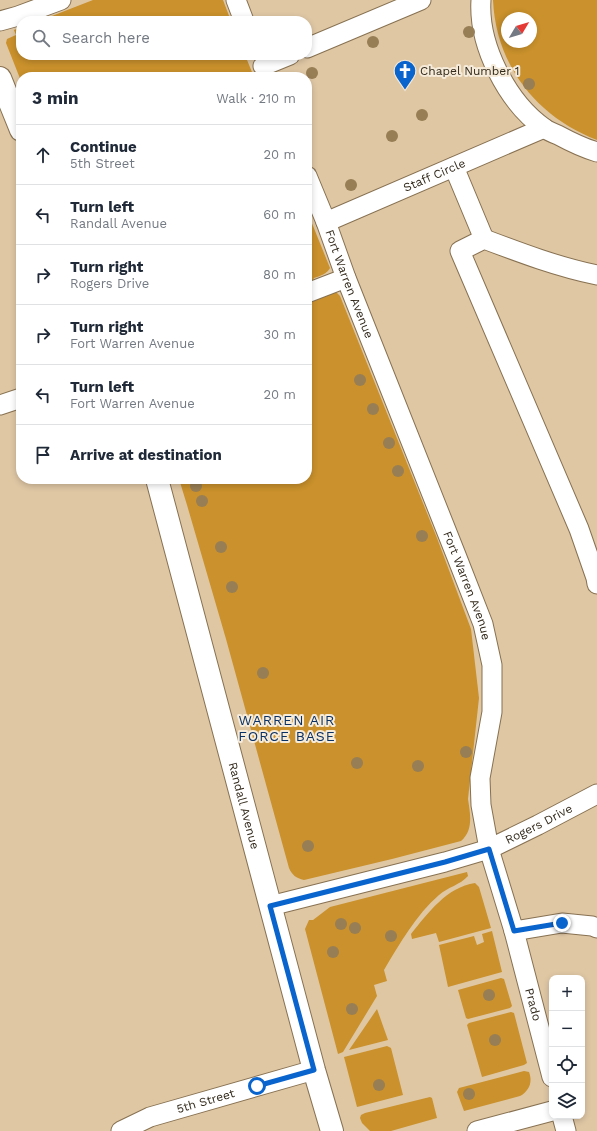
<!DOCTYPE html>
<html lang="en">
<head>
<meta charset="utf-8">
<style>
	body { margin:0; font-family:"Work Sans",sans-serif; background:#f2f2f3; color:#1f2937 }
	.controls { position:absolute; right:12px; bottom:12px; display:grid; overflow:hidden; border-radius:8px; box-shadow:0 2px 6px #0003 }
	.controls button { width:36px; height:36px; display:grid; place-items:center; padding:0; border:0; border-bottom:1px solid #e0e1e3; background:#fff; color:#1f2937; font:20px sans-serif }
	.compass { position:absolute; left:501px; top:12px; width:36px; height:36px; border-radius:50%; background:#fff; box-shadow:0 2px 6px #0003; rotate:52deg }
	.stop { position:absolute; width:12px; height:12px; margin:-9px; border:3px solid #0a64cd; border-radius:50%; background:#fff }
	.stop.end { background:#0a64cd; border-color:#fff; box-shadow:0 1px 4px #0008 }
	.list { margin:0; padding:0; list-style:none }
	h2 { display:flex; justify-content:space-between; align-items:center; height:52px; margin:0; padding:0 16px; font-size:17px }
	h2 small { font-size:13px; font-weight:400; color:#747a83 }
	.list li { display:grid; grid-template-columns:26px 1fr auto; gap:12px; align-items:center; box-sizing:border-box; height:60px; padding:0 16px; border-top:1px solid #e0e1e3 }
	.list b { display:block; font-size:15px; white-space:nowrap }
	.list p { margin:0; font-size:13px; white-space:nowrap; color:#747a83 }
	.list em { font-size:13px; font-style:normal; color:#747a83 }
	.icon { flex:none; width:22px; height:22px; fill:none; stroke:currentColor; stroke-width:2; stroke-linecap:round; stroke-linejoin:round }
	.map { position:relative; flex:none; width:597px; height:1131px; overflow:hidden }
	.search { position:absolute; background:#fff; box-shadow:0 2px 6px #0003; left:16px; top:16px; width:296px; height:44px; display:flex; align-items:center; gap:10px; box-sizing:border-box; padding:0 14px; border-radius:16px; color:#747a83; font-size:15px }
	.panel { position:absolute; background:#fff; box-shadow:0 2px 6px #0003; left:16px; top:72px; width:296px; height:412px; border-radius:16px }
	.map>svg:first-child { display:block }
	.green { fill:#ca912c; fill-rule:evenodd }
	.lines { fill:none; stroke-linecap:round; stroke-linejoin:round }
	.minor-casing { stroke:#877151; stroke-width:21 }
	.tertiary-casing { stroke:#877151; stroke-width:24 }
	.minor { stroke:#fff; stroke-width:19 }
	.tertiary { stroke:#fff; stroke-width:22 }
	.tree { fill:#987e54 }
	.route { stroke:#0a64cd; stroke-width:5 }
	.labels { text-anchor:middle; stroke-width:4; stroke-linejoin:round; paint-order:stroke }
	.poi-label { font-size:12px; fill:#332a1c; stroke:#f6ead8; text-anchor:start }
	.street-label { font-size:12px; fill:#332a1c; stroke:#f6ead8 }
	.quarter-label { font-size:14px; letter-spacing:1px; fill:#0a3165; stroke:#f6ead8 }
</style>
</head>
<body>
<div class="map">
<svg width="597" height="1131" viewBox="0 0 597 1131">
	<rect width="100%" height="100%" fill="#dfc7a4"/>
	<path class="green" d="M 93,0 L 223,0 L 231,21 L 39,21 Z
		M 493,0 L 597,0 L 597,140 C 537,117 496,66 493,0 ZM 507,18 L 531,18 L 531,42 L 507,42 Z
		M 21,27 L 21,55 L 245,55 L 254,77 L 21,77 L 21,81 L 6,43 L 7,39 L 16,35 L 14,30 Z
		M 307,211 L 330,268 C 327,274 320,276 314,278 L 313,280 L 307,283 Z
		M 336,292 L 340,296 L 437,538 L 471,629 L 479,698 L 468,799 C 470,813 474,830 461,841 L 392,859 L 304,880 C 296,878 292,875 289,868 L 226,639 L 187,505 L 179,479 L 307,479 L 307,302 L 331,293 Z
		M 467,872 L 468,876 C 460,885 448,887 439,895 C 416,915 400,943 384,970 L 387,981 L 374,985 L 377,996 L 343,1052 L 338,1054 L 305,929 L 309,920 L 313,920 L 330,907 Z
		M 475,883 L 479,887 L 491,928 L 439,942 L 436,933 L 412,939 L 411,934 C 428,913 447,887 475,883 Z
		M 492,931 L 502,972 L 448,987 L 439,945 L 474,936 L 477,945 L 484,942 L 482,934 Z
		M 501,978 L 504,979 L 512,1006 L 510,1008 L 468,1019 L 466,1018 L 458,990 Z
		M 377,1009 L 388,1040 L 349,1050 Z
		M 511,1012 L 514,1013 L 527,1063 L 524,1065 L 482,1077 L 467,1025 L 469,1023 Z
		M 387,1046 L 391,1048 L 403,1095 L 357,1107 L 344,1057 Z
		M 524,1071 L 529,1072 C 533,1082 529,1091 520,1096 L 464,1111 L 457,1092 L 459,1088 Z
		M 430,1097 L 432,1098 L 437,1118 L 391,1131 L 370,1131 L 362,1123 L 360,1118 L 361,1115 L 365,1113 Z"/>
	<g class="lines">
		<g class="minor-casing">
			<g id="minor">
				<path d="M 236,0 L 244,21"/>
				<path d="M 481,0 C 478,45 507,102 544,128 C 548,131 553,133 558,135 C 571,142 583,148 597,152"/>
				<path d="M 0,21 L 18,16 L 61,0"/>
				<path d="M 307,48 L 421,0"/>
				<path d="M 263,66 L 290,55"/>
				<path d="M 454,167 L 484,239"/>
				<path id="s1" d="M 307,176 L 326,222 L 346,278 L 456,555 L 483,624 L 492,665 L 492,712 L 480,778 L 481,805 L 489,849 L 514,931 L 562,923 L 592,926 L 597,928"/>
				<path id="s2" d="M 326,222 L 544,128"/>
				<path d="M 597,275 C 558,267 521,253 484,239 L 460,251 L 579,529 L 596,578 L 597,584"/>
				<path d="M 307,293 L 346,278"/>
				<path d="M 0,405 L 21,398"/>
				<path id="s3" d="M 270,906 L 445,862 L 489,849 L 538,825 L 597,794"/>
				<path id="s4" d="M 514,931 L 552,1077"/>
				<path d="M 562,1116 L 566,1131"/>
				<path id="s5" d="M 121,1131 L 150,1117 L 314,1070"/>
				<path d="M 477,1131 L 552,1111"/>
			</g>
		</g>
		<g class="tertiary-casing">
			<g id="tertiary">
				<path d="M 0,78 L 21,130"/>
				<path id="s6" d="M 157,479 L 314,1070 L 332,1131"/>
			</g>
		</g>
		<use href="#minor" class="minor"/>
		<use href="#tertiary" class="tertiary"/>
	</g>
	<g class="tree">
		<circle cx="469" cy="32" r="6"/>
		<circle cx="373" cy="42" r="6"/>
		<circle cx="312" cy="73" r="6"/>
		<circle cx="529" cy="84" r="6"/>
		<circle cx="422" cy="115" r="6"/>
		<circle cx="392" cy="136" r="6"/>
		<circle cx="351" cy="185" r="6"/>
		<circle cx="360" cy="380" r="6"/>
		<circle cx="373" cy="409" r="6"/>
		<circle cx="389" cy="443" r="6"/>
		<circle cx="398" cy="471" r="6"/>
		<circle cx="196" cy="486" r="6"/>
		<circle cx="202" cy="501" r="6"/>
		<circle cx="422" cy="536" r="6"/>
		<circle cx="221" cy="547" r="6"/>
		<circle cx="232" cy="587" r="6"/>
		<circle cx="263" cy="673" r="6"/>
		<circle cx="466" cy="752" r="6"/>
		<circle cx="357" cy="763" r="6"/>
		<circle cx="418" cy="766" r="6"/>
		<circle cx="308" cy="846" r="6"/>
		<circle cx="341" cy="924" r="6"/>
		<circle cx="355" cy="928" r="6"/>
		<circle cx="391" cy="936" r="6"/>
		<circle cx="333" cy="952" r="6"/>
		<circle cx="489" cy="995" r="6"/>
		<circle cx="352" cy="1009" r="6"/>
		<circle cx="495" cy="1040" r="6"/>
		<circle cx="379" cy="1085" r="6"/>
		<circle cx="469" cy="1094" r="6"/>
	</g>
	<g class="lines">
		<path class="route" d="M 257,1086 L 314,1070 L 270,906 L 445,862 L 489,849 L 514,931 L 562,923"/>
	</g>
	<defs>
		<g id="church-pin" transform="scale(1.15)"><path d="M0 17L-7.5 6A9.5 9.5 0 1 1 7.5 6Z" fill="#0a64cd" stroke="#f6ead8"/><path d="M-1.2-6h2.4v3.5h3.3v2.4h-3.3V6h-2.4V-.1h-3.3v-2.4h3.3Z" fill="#fff"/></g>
	</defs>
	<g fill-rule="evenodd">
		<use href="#church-pin" x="405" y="71"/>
	</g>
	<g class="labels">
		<g class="poi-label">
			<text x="420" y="75">Chapel Number 1</text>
		</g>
		<g class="street-label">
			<text dy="4" stroke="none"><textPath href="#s2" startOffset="118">Staff Circle</textPath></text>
			<text dy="4" stroke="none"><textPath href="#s1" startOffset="116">Fort Warren Avenue</textPath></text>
			<text dy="4" stroke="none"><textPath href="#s1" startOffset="440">Fort Warren Avenue</textPath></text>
			<text dy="4" stroke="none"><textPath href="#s6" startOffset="338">Randall Avenue</textPath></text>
			<text dy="4" stroke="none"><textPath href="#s3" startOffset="282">Rogers Drive</textPath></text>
			<text dy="4" stroke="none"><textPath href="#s4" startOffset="76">Prado</textPath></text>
			<text dy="4" stroke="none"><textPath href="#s5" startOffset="90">5th Street</textPath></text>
		</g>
		<g class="quarter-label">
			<text x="287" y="725">WARREN AIR<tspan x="287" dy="16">FORCE BASE</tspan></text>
		</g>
	</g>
</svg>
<div class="controls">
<button>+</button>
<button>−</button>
<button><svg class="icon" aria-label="locate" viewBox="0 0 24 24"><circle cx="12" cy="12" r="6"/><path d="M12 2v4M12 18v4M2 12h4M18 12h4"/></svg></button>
<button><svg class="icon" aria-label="layers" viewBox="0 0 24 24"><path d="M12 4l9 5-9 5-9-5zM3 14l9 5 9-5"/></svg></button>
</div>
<svg class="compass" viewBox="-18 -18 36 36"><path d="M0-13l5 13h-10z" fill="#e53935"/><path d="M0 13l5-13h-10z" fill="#747a83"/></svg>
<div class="stop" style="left:257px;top:1086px"></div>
<div class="stop end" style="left:562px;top:923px"></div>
<div class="search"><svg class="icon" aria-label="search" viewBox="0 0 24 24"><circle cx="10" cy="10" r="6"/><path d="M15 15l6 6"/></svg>Search here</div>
<section class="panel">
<h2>3 min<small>Walk · 210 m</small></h2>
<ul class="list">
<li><svg class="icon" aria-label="ahead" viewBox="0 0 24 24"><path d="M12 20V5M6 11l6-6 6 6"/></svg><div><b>Continue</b><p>5th Street</p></div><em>20 m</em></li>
<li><svg class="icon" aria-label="left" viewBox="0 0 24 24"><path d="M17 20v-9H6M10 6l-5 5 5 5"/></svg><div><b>Turn left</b><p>Randall Avenue</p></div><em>60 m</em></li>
<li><svg class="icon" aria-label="right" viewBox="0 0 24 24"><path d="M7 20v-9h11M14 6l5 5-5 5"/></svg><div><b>Turn right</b><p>Rogers Drive</p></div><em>80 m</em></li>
<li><svg class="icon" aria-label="right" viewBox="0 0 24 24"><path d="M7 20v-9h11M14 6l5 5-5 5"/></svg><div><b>Turn right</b><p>Fort Warren Avenue</p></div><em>30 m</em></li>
<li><svg class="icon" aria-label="left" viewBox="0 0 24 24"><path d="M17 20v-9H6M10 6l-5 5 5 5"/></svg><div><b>Turn left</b><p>Fort Warren Avenue</p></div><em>20 m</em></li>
<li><svg class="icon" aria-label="arrive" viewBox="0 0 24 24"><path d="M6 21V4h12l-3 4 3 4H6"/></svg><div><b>Arrive at destination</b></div></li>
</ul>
</section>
</div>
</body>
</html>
